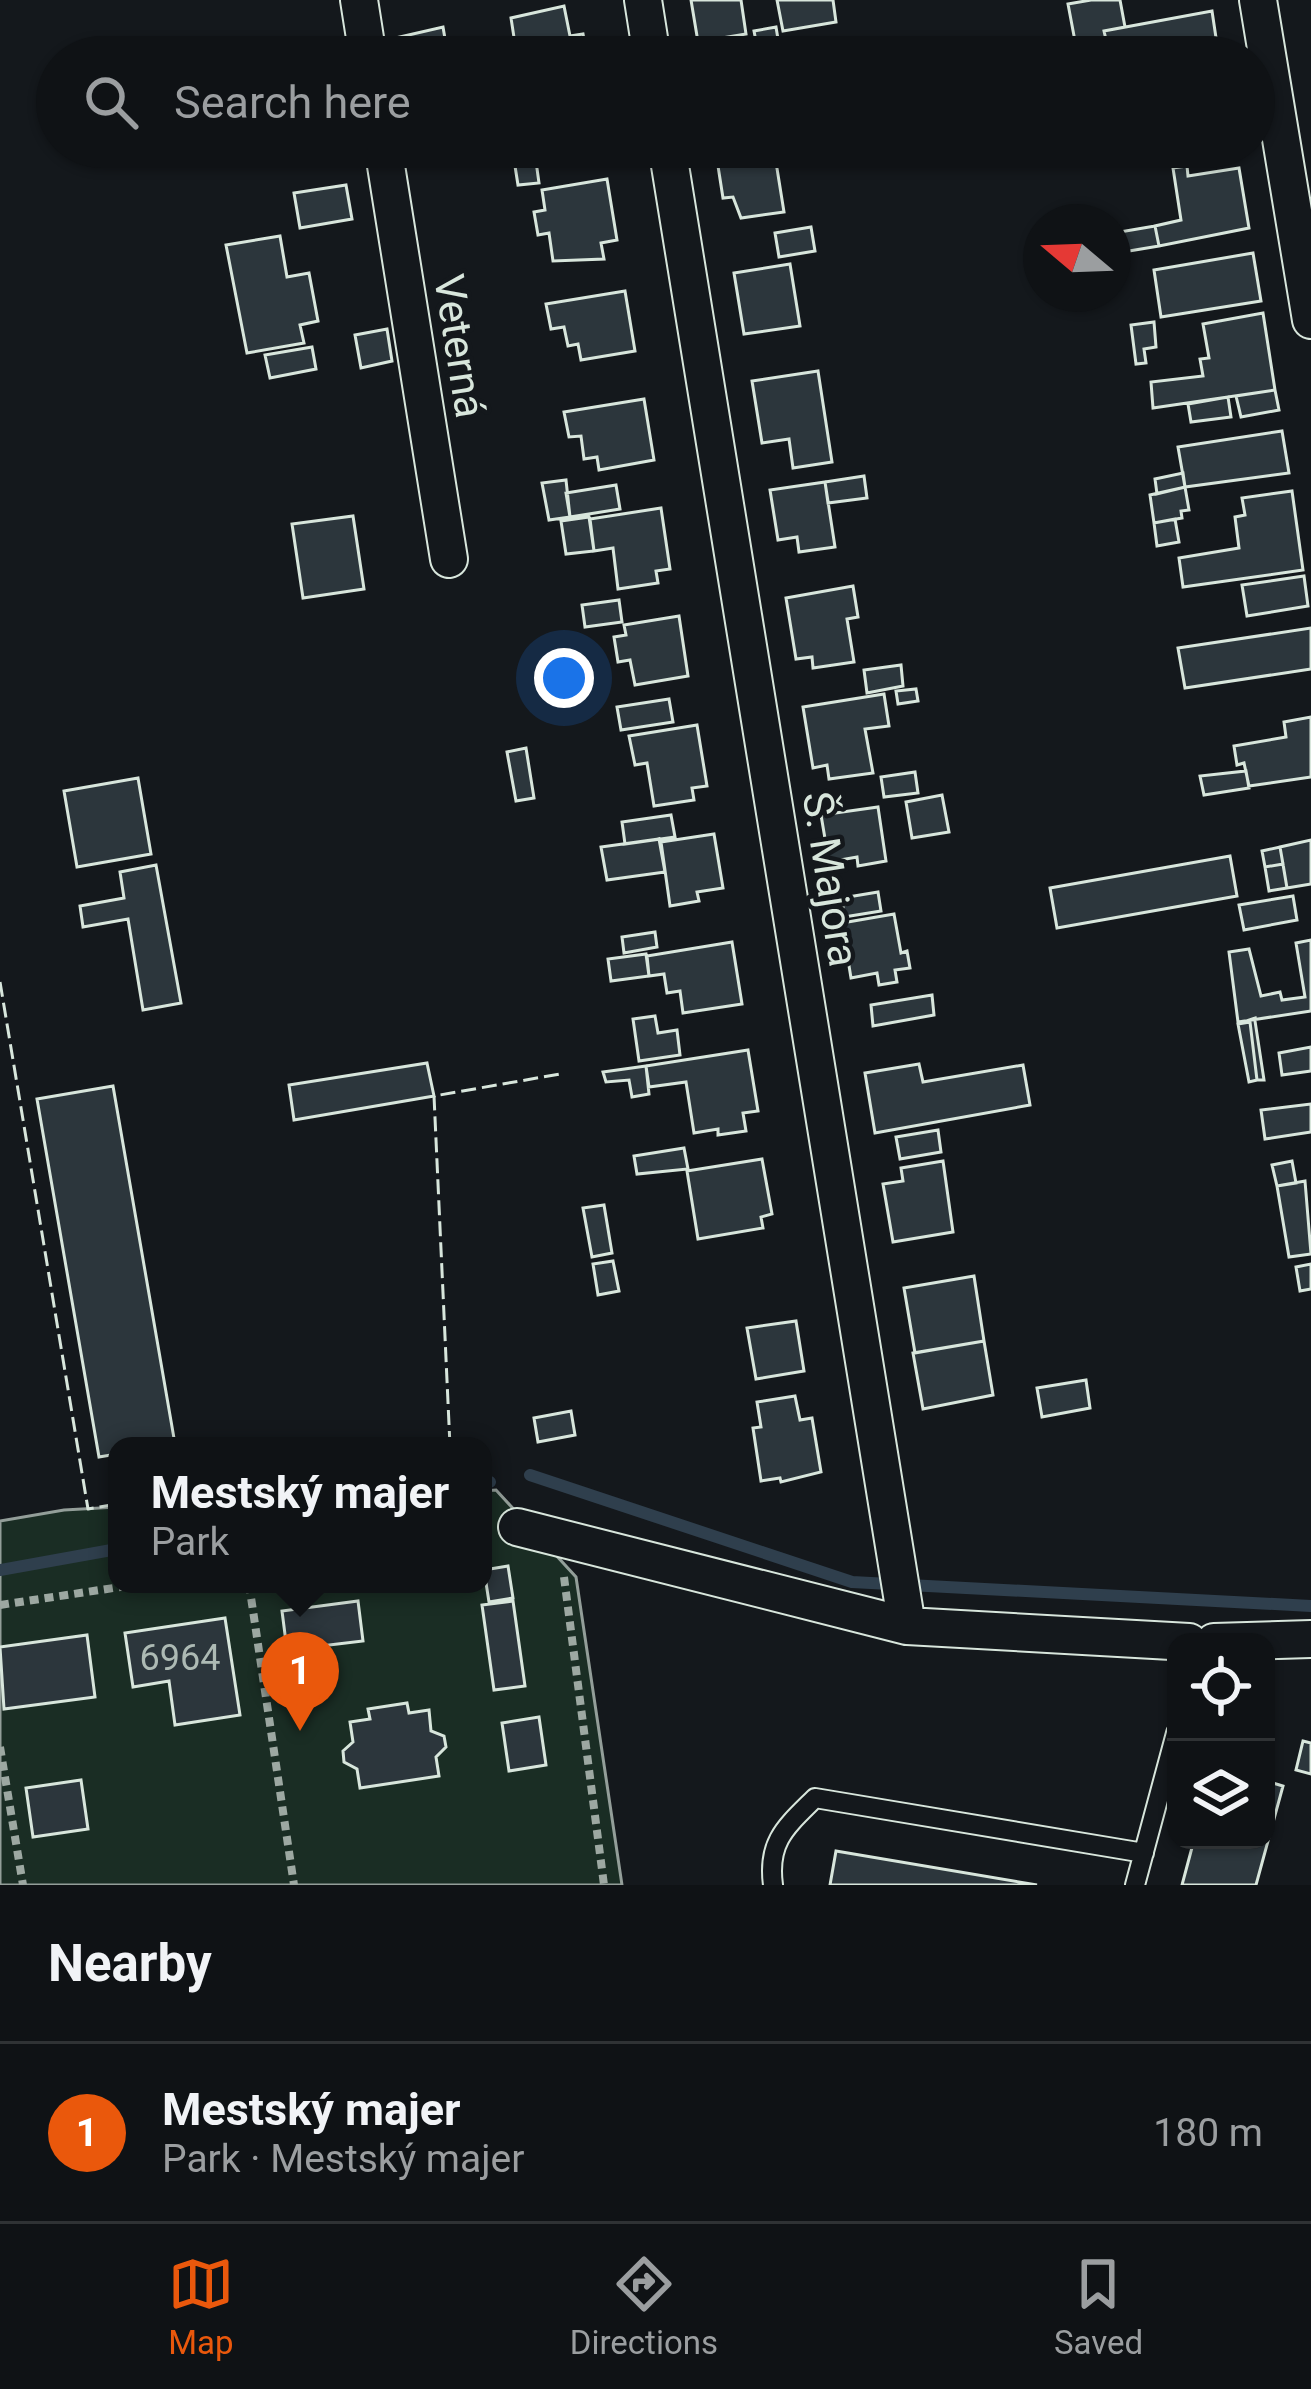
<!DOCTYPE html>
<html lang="en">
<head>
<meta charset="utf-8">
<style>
	body { margin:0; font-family:Roboto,sans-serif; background:#181b1e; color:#f1f3f6 }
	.controls { position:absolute; right:36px; bottom:36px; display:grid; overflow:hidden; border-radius:24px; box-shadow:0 3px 9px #0004 }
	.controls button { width:108px; height:108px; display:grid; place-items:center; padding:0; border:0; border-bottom:3px solid #2f3234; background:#0f1215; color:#f1f3f6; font:60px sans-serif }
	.compass { position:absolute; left:1023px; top:204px; width:108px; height:108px; border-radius:50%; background:#0f1215; box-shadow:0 3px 9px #0004; rotate:289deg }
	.you { position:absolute; left:564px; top:678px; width:42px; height:42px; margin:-30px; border:9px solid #fff; border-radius:50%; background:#1a73e8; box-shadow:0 0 0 18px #1a73e833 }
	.badge { display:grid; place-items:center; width:78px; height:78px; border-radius:50%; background:#ea580c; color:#fff; font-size:39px; font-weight:700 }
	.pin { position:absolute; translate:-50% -99px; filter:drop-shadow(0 3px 6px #0008) }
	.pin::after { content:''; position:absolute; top:63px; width:42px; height:36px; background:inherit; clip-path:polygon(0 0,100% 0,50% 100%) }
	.popup { position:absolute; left:108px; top:1437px; width:384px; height:156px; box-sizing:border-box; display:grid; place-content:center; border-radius:24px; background:#0f1215; filter:drop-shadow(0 3px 9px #0005); font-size:39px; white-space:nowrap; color:#9b9ea0 }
	.popup b { font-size:45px; color:#f1f3f6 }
	.popup::after { content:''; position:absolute; left:50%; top:100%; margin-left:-24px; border:24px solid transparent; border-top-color:#0f1215 }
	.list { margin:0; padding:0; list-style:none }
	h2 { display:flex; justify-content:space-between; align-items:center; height:156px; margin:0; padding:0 48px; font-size:51px }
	h2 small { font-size:39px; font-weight:400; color:#9b9ea0 }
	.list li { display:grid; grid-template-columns:78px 1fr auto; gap:36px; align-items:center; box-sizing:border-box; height:180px; padding:0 48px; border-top:3px solid #2f3234 }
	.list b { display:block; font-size:45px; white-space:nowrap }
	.list p { margin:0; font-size:39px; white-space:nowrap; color:#9b9ea0 }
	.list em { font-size:39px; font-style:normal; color:#9b9ea0 }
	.icon { flex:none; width:66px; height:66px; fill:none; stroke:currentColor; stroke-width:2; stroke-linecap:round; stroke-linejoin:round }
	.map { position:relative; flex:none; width:1311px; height:1885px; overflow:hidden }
	.search { position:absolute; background:#0f1215; box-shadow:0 3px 9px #0004; left:36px; right:36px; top:36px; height:132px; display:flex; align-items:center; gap:30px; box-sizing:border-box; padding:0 42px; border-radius:66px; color:#9b9ea0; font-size:45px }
	.sheet { height:336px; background:#0f1215 }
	nav { display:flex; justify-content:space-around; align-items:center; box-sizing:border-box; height:168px; border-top:3px solid #2f3234; background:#0f1215; font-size:33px; color:#9b9ea0 }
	nav a { display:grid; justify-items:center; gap:6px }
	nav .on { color:#ea580c }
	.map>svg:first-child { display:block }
	.green { fill:#1a2d24; stroke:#939e99; stroke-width:3 }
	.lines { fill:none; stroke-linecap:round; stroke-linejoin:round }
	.stream { stroke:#2f3f4d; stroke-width:12 }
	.building { fill:#2c363c; stroke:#d8e6dc; stroke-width:3 }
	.lane-casing { stroke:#d8e6dc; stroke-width:22 }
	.street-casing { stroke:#d8e6dc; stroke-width:40 }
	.path { stroke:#9da8a2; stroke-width:8; stroke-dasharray:9 6; stroke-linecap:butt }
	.lane { stroke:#14181c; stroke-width:18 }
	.street { stroke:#14181c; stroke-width:36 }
	.fence { stroke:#d8e6dc; stroke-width:3; stroke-dasharray:15 6; stroke-linecap:butt }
	.labels { text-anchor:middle; stroke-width:9; stroke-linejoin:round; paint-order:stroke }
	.number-label { font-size:36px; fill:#adbab4 }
	.street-label { font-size:42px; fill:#d8e6dc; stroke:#14181c }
</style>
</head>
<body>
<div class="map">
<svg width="1311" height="1885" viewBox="0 0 1311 1885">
	<rect width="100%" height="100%" fill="#14181c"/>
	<path class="green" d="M 496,1490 L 576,1577 L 622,1885 L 0,1885 L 0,1521 L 64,1510 L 117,1507 L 117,1584 L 483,1584 L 483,1491 Z"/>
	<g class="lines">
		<path class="stream" d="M 530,1475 L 852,1582 L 1311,1606
			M 483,1483 L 490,1482
			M 0,1570 L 117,1549"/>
	</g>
	<path class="building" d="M 691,0 L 741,0 L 746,34 L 698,42 Z
		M 777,0 L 833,0 L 836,22 L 783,31 Z
		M 1091,0 L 1120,0 L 1125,27 L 1104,31 L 1110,57 L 1078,57 L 1068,4 Z
		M 564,6 L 570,36 L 583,34 L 587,57 L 517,57 L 511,18 Z
		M 1212,11 L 1218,51 L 1189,57 L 1110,57 L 1104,31 Z
		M 443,27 L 448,56 L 458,57 L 390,57 L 387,40 Z
		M 776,27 L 781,57 L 759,57 L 754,31 Z
		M 884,45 L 886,57 L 857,57 L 856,50 Z
		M 512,147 L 534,147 L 539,183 L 518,185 Z
		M 775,156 L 784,212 L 741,218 L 733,197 L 723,198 L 718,166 Z
		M 1187,166 L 1188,176 L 1239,168 L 1249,228 L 1159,246 L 1155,226 L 1181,220 L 1173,168 Z
		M 607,179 L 617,240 L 601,243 L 604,259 L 553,261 L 549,233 L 538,235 L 534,212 L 545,210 L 542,190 Z
		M 346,185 L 352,219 L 300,228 L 294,193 Z
		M 1155,226 L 1159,246 L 1117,253 L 1114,233 Z
		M 811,227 L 815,251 L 779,257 L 775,233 Z
		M 280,236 L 287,277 L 309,273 L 318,321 L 300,325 L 304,343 L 247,353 L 226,245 Z
		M 1253,253 L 1261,301 L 1161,317 L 1154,270 Z
		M 790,264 L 800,326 L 744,334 L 734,273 Z
		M 625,291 L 635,351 L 581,360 L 578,344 L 568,346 L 564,327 L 551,329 L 546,304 Z
		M 1263,313 L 1275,390 L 1153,408 L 1151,382 L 1203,376 L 1200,359 L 1209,358 L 1203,324 Z
		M 1154,322 L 1156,347 L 1144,349 L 1146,363 L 1136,364 L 1131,325 Z
		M 387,329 L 392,361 L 361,368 L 355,335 Z
		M 312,347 L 316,369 L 270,378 L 265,355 Z
		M 818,371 L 832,462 L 793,468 L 789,439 L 762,443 L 752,381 Z
		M 1275,390 L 1279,410 L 1241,417 L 1236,396 Z
		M 1228,397 L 1231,417 L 1191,422 L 1188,404 Z
		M 644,399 L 654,460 L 599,470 L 597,457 L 584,459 L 581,436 L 569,437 L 564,412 Z
		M 1282,431 L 1289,473 L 1185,487 L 1178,447 Z
		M 1183,473 L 1185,487 L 1157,494 L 1155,479 Z
		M 864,476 L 867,498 L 828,503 L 825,482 Z
		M 566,480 L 570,517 L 549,520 L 542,483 Z
		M 825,482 L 835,547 L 799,552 L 797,537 L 778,540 L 770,490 Z
		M 616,485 L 620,509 L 570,517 L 566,493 Z
		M 1185,487 L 1189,510 L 1181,511 L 1182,518 L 1154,523 L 1150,495 Z
		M 1292,491 L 1303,570 L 1183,587 L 1179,558 L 1239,548 L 1235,517 L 1245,515 L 1242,498 Z
		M 661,508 L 670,569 L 656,571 L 658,583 L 618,589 L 613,548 L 594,551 L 590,519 Z
		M 353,516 L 364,589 L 303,598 L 292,524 Z
		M 589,517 L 594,551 L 566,554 L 561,521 Z
		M 1175,519 L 1179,542 L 1157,546 L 1154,523 Z
		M 1304,576 L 1308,606 L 1247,616 L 1242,585 Z
		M 853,586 L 858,617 L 847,619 L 854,662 L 813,668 L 812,657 L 796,659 L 786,598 Z
		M 619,600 L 622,622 L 585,627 L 582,605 Z
		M 679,616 L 688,676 L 635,685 L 630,660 L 618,662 L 614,637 L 626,635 L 624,625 Z
		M 1311,628 L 1311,669 L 1185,688 L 1178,648 Z
		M 901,665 L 903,686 L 867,693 L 864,670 Z
		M 916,689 L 918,701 L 898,704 L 896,691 Z
		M 884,694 L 889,726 L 865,729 L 873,773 L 829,779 L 827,765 L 813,768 L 803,707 Z
		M 669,699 L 673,722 L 621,730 L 617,707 Z
		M 1311,717 L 1311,777 L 1249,786 L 1244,763 L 1237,765 L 1234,746 L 1286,737 L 1284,722 Z
		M 697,725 L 707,786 L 692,788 L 694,800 L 654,806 L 647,763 L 635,765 L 629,736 Z
		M 526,748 L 534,798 L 516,801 L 507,752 Z
		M 1246,771 L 1249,788 L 1204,795 L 1200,776 Z
		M 915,772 L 918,793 L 884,797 L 881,777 Z
		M 138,778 L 151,854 L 77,867 L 64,791 Z
		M 942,795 L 949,832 L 912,838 L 906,802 Z
		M 878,807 L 886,861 L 858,866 L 857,857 L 829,862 L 821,815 Z
		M 671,815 L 675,837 L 625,844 L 622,822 Z
		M 714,834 L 723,888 L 697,892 L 699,901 L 670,906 L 661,842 Z
		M 659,839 L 665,872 L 607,880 L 601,847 Z
		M 1311,840 L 1311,884 L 1287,888 L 1280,847 Z
		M 1280,847 L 1283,864 L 1265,867 L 1262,851 Z
		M 1230,856 L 1237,896 L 1057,928 L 1050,888 Z
		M 1283,864 L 1287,888 L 1269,891 L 1265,867 Z
		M 156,865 L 181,1003 L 143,1010 L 128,919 L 83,927 L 80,906 L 124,898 L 120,872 Z
		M 878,892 L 881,911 L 844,917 L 842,898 Z
		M 1293,896 L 1297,920 L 1244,930 L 1239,905 Z
		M 894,914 L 901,953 L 907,951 L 910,968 L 895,970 L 897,982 L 879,985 L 877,973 L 851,978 L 842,923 Z
		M 655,932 L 657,947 L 624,953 L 622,937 Z
		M 1311,940 L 1311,1011 L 1238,1022 L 1229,952 L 1249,949 L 1261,996 L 1280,992 L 1282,1000 L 1305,997 L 1296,943 Z
		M 732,942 L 742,1004 L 683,1013 L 680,991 L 667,993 L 664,974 L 649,976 L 647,956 Z
		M 646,954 L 649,976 L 611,981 L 608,959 Z
		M 932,995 L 934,1015 L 873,1026 L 871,1005 Z
		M 655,1016 L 658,1033 L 677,1030 L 680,1055 L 639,1061 L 633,1019 Z
		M 1255,1018 L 1255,1021 L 1264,1080 L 1257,1080 L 1250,1022 L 1238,1024 Z
		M 1250,1022 L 1257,1080 L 1249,1082 L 1238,1024 Z
		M 1311,1047 L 1311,1071 L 1282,1075 L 1279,1053 Z
		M 748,1050 L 758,1111 L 743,1113 L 746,1131 L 718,1135 L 718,1129 L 694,1133 L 686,1082 L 649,1087 L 646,1066 Z
		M 427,1063 L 434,1096 L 294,1120 L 289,1085 Z
		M 919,1064 L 923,1082 L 1023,1065 L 1030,1105 L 875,1133 L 865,1073 Z
		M 646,1066 L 649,1094 L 632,1097 L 629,1080 L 606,1082 L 603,1072 Z
		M 113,1086 L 175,1444 L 117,1446 L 117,1454 L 99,1457 L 37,1099 Z
		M 1311,1104 L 1311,1132 L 1265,1139 L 1261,1110 Z
		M 938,1130 L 941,1152 L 900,1159 L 896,1137 Z
		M 684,1148 L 688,1169 L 637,1174 L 634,1156 Z
		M 762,1159 L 772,1214 L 761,1217 L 763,1228 L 698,1239 L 687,1171 Z
		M 943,1161 L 953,1232 L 893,1242 L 883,1184 L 903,1181 L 901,1168 Z
		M 1292,1161 L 1296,1183 L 1277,1186 L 1272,1165 Z
		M 1305,1181 L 1311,1254 L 1289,1257 L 1277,1186 Z
		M 604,1205 L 612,1253 L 592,1257 L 583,1208 Z
		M 613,1261 L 619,1291 L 598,1295 L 593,1264 Z
		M 1311,1264 L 1311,1289 L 1300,1291 L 1296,1267 Z
		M 974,1276 L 984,1341 L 915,1353 L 904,1288 Z
		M 796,1321 L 804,1371 L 756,1379 L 747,1328 Z
		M 984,1341 L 993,1395 L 923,1409 L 913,1353 Z
		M 1086,1380 L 1090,1408 L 1042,1417 L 1037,1388 Z
		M 795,1396 L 800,1420 L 812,1418 L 821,1472 L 781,1482 L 780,1478 L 761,1481 L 753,1428 L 761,1427 L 757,1402 Z
		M 571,1411 L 575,1435 L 538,1442 L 534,1418 Z
		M 508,1566 L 513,1598 L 489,1602 L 484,1570 Z
		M 358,1601 L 363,1641 L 287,1650 L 282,1611 Z
		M 513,1601 L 525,1686 L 494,1690 L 482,1605 Z
		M 225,1618 L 240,1715 L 175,1725 L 169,1681 L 133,1687 L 125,1633 Z
		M 87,1635 L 95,1697 L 4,1709 L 0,1647 Z
		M 407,1703 L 409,1713 L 429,1710 L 431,1731 L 444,1736 L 446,1747 L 436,1757 L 439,1776 L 360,1788 L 357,1769 L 344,1762 L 343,1751 L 353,1742 L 350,1722 L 370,1719 L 368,1709 Z
		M 539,1717 L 546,1765 L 509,1771 L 502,1723 Z
		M 1303,1741 L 1311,1743 L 1311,1774 L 1296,1770 Z
		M 81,1780 L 88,1829 L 33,1837 L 26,1788 Z
		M 1266,1781 L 1283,1786 L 1256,1885 L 1182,1885 L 1194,1840 L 1266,1840 Z
		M 836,1851 L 1037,1885 L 830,1885 Z"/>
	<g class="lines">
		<g class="lane-casing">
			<path id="lane" d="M 773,1885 C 767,1841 787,1826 815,1798 L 1144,1853
				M 1135,1885 L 1176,1733"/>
		</g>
		<g class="street-casing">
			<path id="street" d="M 359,0 L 368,57
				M 643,0 L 652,57
				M 1258,0 L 1311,320
				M 383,147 L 449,559
				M 667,147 L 907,1626
				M 517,1527 L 907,1626 L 1189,1642
				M 1214,1642 L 1311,1639"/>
		</g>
		<path class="path" d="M 564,1577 L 604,1885
			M 249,1584 L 294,1885
			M 0,1605 L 140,1584
			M 0,1747 L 23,1885"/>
		<use href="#lane" class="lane"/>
		<use href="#street" class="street"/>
		<path class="fence" d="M 0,982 L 88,1509 L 117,1504
			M 450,1446 L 434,1096 L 560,1074"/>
	</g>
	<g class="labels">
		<g class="number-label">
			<text x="180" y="1670">6964</text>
		</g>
		<g class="street-label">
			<text transform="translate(460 346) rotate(81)" y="15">Veterná</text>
			<text transform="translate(831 879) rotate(81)" y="15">Š. Majora</text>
		</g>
	</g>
</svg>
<div class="controls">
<button><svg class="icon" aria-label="locate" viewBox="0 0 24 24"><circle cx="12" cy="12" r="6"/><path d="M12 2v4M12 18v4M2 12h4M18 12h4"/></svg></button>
<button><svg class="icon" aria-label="layers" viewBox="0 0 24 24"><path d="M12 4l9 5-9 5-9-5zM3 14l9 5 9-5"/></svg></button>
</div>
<svg class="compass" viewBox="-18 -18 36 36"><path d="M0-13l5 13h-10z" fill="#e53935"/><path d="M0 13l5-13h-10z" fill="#9b9ea0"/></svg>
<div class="you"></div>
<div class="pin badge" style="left:300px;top:1731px">1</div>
<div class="popup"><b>Mestský majer</b>Park</div>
<div class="search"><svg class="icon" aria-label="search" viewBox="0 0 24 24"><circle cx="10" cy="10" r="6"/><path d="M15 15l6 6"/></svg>Search here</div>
</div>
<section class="sheet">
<h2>Nearby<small></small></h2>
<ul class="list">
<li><span class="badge">1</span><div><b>Mestský majer</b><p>Park · Mestský majer</p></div><em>180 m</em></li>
</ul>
</section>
<nav>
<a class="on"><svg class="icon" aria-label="map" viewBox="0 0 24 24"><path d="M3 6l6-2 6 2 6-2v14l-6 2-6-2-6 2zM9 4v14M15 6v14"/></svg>Map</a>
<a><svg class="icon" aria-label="directions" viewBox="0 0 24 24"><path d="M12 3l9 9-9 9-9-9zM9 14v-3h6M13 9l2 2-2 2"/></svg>Directions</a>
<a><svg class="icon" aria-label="saved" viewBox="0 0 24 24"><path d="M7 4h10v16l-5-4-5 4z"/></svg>Saved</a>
</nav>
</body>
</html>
